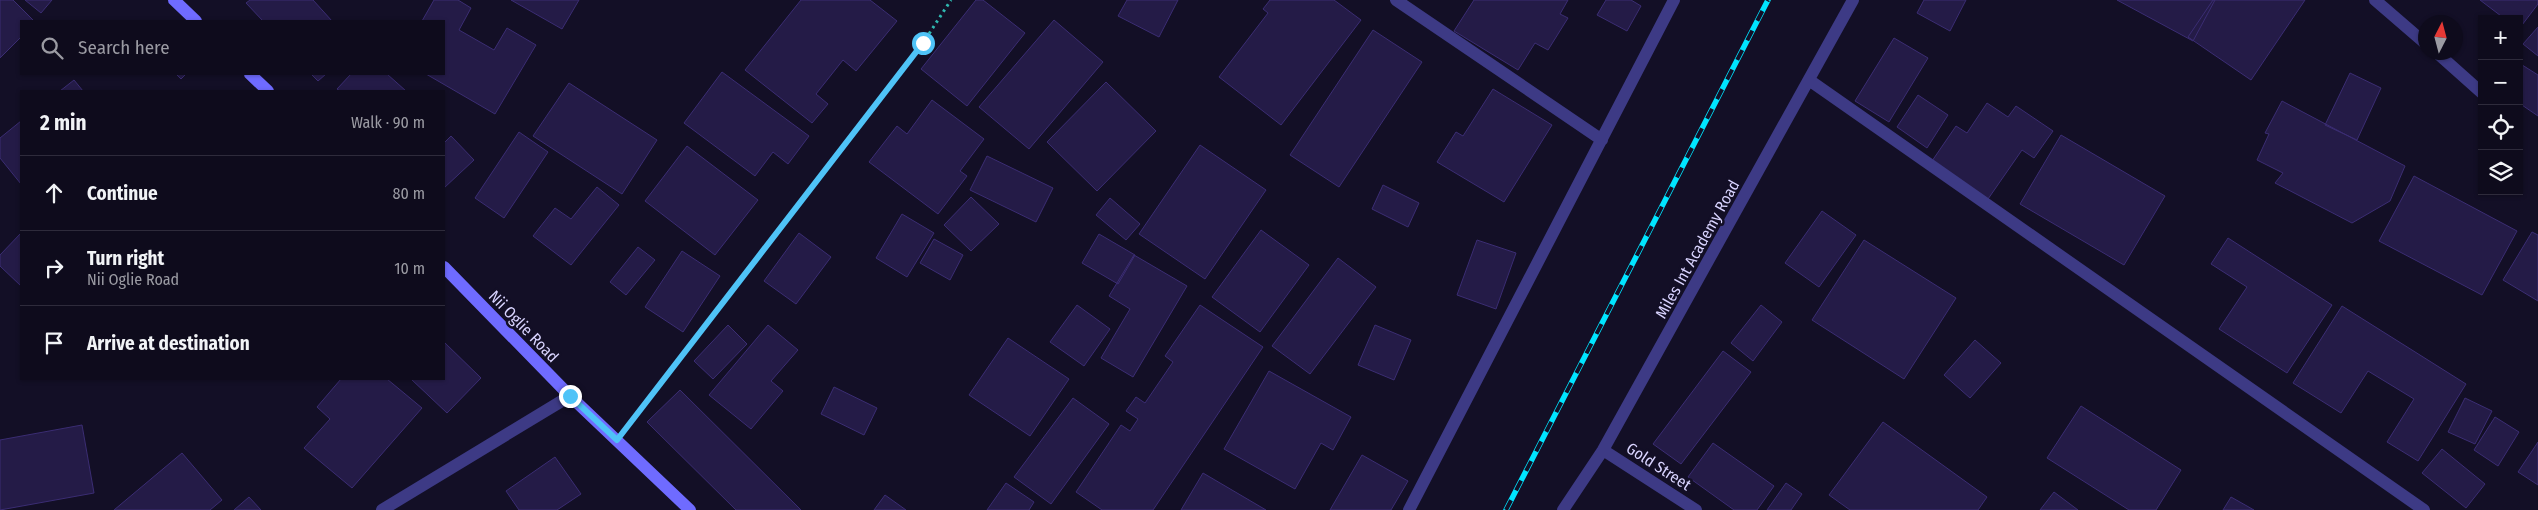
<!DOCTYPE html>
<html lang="en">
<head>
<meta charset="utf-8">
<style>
	body { margin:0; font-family:"Fira Sans Condensed",sans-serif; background:#1c1929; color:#f1f3f6 }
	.controls { position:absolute; right:15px; top:15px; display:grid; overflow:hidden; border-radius:0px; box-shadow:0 1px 4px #0004 }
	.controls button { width:45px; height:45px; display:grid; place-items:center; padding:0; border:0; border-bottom:1px solid #2e2b3b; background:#0e0b1c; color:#f1f3f6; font:25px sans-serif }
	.compass { position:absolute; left:2418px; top:15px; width:45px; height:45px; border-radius:50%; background:#0e0b1c; box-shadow:0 1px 4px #0004; rotate:6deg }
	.stop { position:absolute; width:15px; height:15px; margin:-11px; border:4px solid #4fc3f7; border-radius:50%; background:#fff }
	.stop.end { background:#4fc3f7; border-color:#fff; box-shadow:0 1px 5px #0008 }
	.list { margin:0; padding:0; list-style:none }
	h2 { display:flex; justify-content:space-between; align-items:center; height:65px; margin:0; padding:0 20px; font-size:21px }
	h2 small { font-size:16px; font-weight:400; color:#9b9ba3 }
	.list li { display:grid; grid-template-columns:32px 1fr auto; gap:15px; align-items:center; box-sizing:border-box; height:75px; padding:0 20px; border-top:1px solid #2e2b3b }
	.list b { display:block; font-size:19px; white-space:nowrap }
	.list p { margin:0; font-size:16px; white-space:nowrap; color:#9b9ba3 }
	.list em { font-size:16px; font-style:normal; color:#9b9ba3 }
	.icon { flex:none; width:28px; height:28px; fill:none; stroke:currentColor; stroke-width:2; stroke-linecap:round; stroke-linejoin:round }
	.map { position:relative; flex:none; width:2538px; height:510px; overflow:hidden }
	.search { position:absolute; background:#0e0b1c; box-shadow:0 1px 4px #0004; left:20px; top:20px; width:425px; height:55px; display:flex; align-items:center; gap:12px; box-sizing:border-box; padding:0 18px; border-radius:0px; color:#9b9ba3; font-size:19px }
	.panel { position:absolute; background:#0e0b1c; box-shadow:0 1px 4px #0004; left:20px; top:90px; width:425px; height:290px; border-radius:0px }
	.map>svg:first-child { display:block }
	.building { fill:#241b47; stroke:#3b2d73 }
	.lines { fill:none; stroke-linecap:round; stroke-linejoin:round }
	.path { stroke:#2fb8b0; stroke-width:3; stroke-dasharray:2.5 4; stroke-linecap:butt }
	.street { stroke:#3d3a85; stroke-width:12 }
	.secondary { stroke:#6f6bff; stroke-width:12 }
	.rail-casing { stroke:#00e5ff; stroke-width:5.5 }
	.rail { stroke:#130f26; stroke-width:4; stroke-dasharray:11; stroke-linecap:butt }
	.route { stroke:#4fc3f7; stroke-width:6 }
	.labels { text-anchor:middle; stroke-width:5; stroke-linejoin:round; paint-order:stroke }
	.street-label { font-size:16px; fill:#d9d4ff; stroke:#130f26 }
</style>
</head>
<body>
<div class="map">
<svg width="2538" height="510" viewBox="0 0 2538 510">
	<rect width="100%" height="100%" fill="#130f26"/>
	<path class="building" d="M 0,0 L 13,0 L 34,21 L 21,21 L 21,37 L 0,58 Z
		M 25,0 L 52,0 L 41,13 Z
		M 250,0 L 313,0 L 332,21 L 263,21 L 246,3 Z
		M 434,0 L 458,0 L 471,8 L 459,30 L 494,50 L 507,28 L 536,45 L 495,114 L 426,74 L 444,74 L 444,21 L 422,21 Z
		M 511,0 L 579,0 L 562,29 Z
		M 801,0 L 870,0 L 897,21 L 856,71 L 843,60 L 816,94 L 828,104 L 812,123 L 745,70 Z
		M 976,0 L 983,0 L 1025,33 L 967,106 L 921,69 Z
		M 1127,0 L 1178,0 L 1159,37 L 1118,16 Z
		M 1270,0 L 1334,0 L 1361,20 L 1281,125 L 1219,77 L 1268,13 L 1263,9 Z
		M 1474,0 L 1568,0 L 1560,14 L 1568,18 L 1548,50 L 1535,43 L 1518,70 L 1454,31 Z
		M 1606,0 L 1631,0 L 1641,6 L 1627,31 L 1597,15 Z
		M 1924,0 L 1966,0 L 1950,31 L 1917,13 Z
		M 2117,0 L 2215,0 L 2193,41 Z
		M 2213,0 L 2305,0 L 2251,80 L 2188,37 Z
		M 2480,0 L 2538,0 L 2538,4 L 2519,29 L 2519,19 L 2505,19 Z
		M 1054,20 L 1103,62 L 1029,149 L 979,107 Z
		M 2538,27 L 2538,56 L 2523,44 Z
		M 1373,30 L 1422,62 L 1339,187 L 1290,155 Z
		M 1894,38 L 1928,58 L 1889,122 L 1855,101 Z
		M 2519,63 L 2538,75 L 2538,116 L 2519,103 Z
		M 722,72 L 809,136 L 788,164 L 773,152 L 755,176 L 684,123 Z
		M 2350,73 L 2381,88 L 2357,140 L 2325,125 Z
		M 176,74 L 186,74 L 181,79 Z
		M 311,74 L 326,74 L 318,81 Z
		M 351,74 L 387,74 L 406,91 L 340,91 L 337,89 Z
		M 74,80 L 83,91 L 60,91 Z
		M 1106,82 L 1156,131 L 1097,191 L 1047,142 Z
		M 569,83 L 657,140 L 622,194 L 533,136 Z
		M 1493,89 L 1552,125 L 1504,202 L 1437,162 L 1456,132 L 1463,136 Z
		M 1918,95 L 1948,115 L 1927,148 L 1897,127 Z
		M 932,100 L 984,139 L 960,171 L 967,176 L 938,214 L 869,162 L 897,126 L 907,134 Z
		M 2282,101 L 2405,166 L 2390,201 L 2352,223 L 2275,183 L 2283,173 L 2257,160 L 2269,134 L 2265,133 Z
		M 1987,103 L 2008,117 L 2016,106 L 2053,131 L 2034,158 L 2022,150 L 1988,199 L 1932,161 L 1956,126 L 1967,133 Z
		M 21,121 L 21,184 L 0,158 L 0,138 Z
		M 519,132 L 548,152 L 504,218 L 475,198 Z
		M 2061,135 L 2165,196 L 2124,265 L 2020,204 Z
		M 451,136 L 474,160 L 444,188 L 444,143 Z
		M 1200,145 L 1266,190 L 1205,279 L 1139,234 Z
		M 687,146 L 758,200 L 715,255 L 645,201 Z
		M 987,156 L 1053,188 L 1036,222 L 970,190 Z
		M 2414,176 L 2517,231 L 2482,295 L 2379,241 Z
		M 1383,185 L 1419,203 L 1408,227 L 1372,209 Z
		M 597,187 L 619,205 L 571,265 L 533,236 L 555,208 L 571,219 Z
		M 971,197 L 999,224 L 971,251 L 944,225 Z
		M 1110,198 L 1140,224 L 1126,240 L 1096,215 Z
		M 1822,211 L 1856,235 L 1819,287 L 1785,263 Z
		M 902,214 L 934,233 L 907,277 L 876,258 Z
		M 1261,230 L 1309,265 L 1260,332 L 1212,297 Z
		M 2532,232 L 2538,235 L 2538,301 L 2503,280 Z
		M 21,233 L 21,286 L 0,266 L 0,255 Z
		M 799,233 L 831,257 L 796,304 L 764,281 Z
		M 1099,234 L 1135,255 L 1118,284 L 1082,263 Z
		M 2228,238 L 2332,305 L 2287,373 L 2219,329 L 2247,287 L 2211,264 Z
		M 934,239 L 963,255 L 950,280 L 920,263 Z
		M 1477,240 L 1516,253 L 1496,309 L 1457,295 Z
		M 1864,240 L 1956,298 L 1904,379 L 1812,320 Z
		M 638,247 L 655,260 L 626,295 L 610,282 Z
		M 682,251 L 720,276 L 683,332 L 645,307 Z
		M 1134,255 L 1187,286 L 1133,377 L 1101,358 L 1130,309 L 1109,296 Z
		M 1338,258 L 1376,287 L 1310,374 L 1272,346 Z
		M 1077,305 L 1110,329 L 1084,366 L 1050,342 Z
		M 1200,305 L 1263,347 L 1153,510 L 1102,510 L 1076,492 L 1121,425 L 1130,431 L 1138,419 L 1126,411 L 1136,397 L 1145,403 L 1173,362 L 1165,356 Z
		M 1761,305 L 1782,322 L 1753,361 L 1731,343 Z
		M 2342,306 L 2466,384 L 2418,461 L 2387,442 L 2414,399 L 2368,371 L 2341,413 L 2293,383 Z
		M 728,325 L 747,344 L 713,379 L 694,361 Z
		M 768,325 L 798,350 L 771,381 L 783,391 L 751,429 L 709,395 Z
		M 1375,325 L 1411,340 L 1394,380 L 1358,365 Z
		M 1008,338 L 1069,379 L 1030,436 L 969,395 Z
		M 1975,340 L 2001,363 L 1970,398 L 1944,375 Z
		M 444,342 L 481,378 L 447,413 L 411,379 L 444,379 Z
		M 1723,351 L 1751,372 L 1681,464 L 1653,444 Z
		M 1269,371 L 1351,417 L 1333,450 L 1321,443 L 1295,489 L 1224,449 Z
		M 341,379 L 387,379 L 422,408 L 352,488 L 304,448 L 330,419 L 317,407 Z
		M 834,387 L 877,408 L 864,435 L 821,414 Z
		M 680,390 L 801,510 L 736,510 L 647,422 Z
		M 1073,398 L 1109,424 L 1051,504 L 1014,477 Z
		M 2465,398 L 2492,411 L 2475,444 L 2448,432 Z
		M 2081,406 L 2181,470 L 2156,510 L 2129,510 L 2047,458 Z
		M 2495,417 L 2519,432 L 2498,466 L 2474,450 Z
		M 1883,422 L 1987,497 L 1978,510 L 1850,510 L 1829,495 Z
		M 82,425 L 94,493 L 0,510 L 0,440 Z
		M 2538,442 L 2538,485 L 2518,472 Z
		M 1713,443 L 1774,486 L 1757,510 L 1734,510 L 1688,477 Z
		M 2442,449 L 2485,484 L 2466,508 L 2422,473 Z
		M 182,453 L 222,500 L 210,510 L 114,510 Z
		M 1362,455 L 1408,481 L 1391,510 L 1330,510 Z
		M 555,457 L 581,494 L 557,510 L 519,510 L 506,491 Z
		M 1203,473 L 1266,510 L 1181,510 Z
		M 1006,483 L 1034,502 L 1029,510 L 987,510 Z
		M 1786,483 L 1802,494 L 1791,510 L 1767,510 Z
		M 2054,492 L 2078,510 L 2040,510 Z
		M 885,495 L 906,510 L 874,510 Z
		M 249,497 L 261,510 L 234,510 Z
		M 2231,497 L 2254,510 L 2223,510 Z"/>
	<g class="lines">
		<path class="path" d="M 632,420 L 923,43 L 951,0"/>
		<path class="street" d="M 1396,0 L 1602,140
			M 2375,0 L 2426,44
			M 2436,52 L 2482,93
			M 1809,80 L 2424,510
			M 1603,450 L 1696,510
			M 382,510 L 570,396
			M 1409,510 L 1674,0
			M 1563,510 L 1603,450 L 1853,0"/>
		<path class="secondary" d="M 174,0 L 196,21
			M 250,74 L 268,91
			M 444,267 L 570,396 L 690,510"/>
		<g class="rail-casing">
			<path id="rail" d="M 1506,510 L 1768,0"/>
		</g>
		<use href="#rail" class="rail"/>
	</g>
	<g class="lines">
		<path class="route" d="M 570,396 L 617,440 L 923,43"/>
	</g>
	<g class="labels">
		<g class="street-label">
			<text transform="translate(1697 249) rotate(-61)" y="6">Miles Int Academy Road</text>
			<text transform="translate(524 326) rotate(46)" y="6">Nii Oglie Road</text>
			<text transform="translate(1659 466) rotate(33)" y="6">Gold Street</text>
		</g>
	</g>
</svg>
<div class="controls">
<button>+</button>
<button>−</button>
<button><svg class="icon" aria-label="locate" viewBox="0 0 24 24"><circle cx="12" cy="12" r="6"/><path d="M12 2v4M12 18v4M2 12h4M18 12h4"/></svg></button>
<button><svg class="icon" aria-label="layers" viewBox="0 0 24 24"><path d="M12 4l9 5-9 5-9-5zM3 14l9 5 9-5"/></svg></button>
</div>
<svg class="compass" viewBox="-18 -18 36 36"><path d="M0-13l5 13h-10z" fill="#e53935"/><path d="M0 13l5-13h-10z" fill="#9b9ba3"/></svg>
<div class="stop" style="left:923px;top:43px"></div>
<div class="stop end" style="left:570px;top:396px"></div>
<div class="search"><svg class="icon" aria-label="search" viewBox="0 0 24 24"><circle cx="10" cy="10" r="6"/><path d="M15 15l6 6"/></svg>Search here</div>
<section class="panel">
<h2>2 min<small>Walk · 90 m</small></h2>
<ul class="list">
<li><svg class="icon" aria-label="ahead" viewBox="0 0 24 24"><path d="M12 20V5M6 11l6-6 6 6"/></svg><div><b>Continue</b></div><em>80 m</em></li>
<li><svg class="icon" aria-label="right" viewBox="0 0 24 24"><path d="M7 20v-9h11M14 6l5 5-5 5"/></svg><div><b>Turn right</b><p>Nii Oglie Road</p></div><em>10 m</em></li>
<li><svg class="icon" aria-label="arrive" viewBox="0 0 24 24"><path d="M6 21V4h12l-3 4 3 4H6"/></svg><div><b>Arrive at destination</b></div></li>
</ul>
</section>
</div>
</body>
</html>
